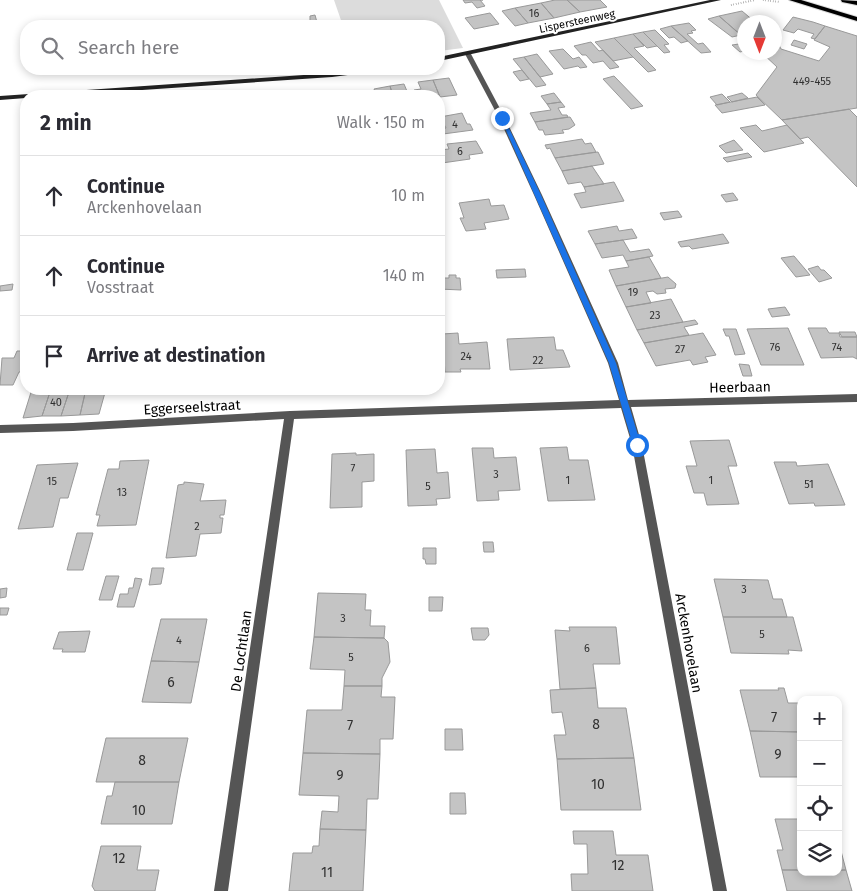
<!DOCTYPE html>
<html lang="en">
<head>
<meta charset="utf-8">
<style>
	body { margin:0; font-family:"Fira Sans",sans-serif; background:#f2f2f3; color:#2b2b33 }
	.controls { position:absolute; right:15px; bottom:15px; display:grid; overflow:hidden; border-radius:10px; box-shadow:0 2px 8px #0003 }
	.controls button { width:45px; height:45px; display:grid; place-items:center; padding:0; border:0; border-bottom:1px solid #e1e1e2; background:#fff; color:#2b2b33; font:25px sans-serif }
	.compass { position:absolute; left:737px; top:15px; width:45px; height:45px; border-radius:50%; background:#fff; box-shadow:0 2px 8px #0003; rotate:180deg }
	.stop { position:absolute; width:15px; height:15px; margin:-11px; border:4px solid #1a73e8; border-radius:50%; background:#fff }
	.stop.end { background:#1a73e8; border-color:#fff; box-shadow:0 1px 5px #0008 }
	.list { margin:0; padding:0; list-style:none }
	h2 { display:flex; justify-content:space-between; align-items:center; height:65px; margin:0; padding:0 20px; font-size:21px }
	h2 small { font-size:16px; font-weight:400; color:#7c7c81 }
	.list li { display:grid; grid-template-columns:32px 1fr auto; gap:15px; align-items:center; box-sizing:border-box; height:80px; padding:0 20px; border-top:1px solid #e1e1e2 }
	.list b { display:block; font-size:19px; white-space:nowrap }
	.list p { margin:0; font-size:16px; white-space:nowrap; color:#7c7c81 }
	.list em { font-size:16px; font-style:normal; color:#7c7c81 }
	.icon { flex:none; width:28px; height:28px; fill:none; stroke:currentColor; stroke-width:2; stroke-linecap:round; stroke-linejoin:round }
	.map { position:relative; flex:none; width:857px; height:891px; overflow:hidden }
	.search { position:absolute; background:#fff; box-shadow:0 2px 8px #0003; left:20px; top:20px; width:425px; height:55px; display:flex; align-items:center; gap:12px; box-sizing:border-box; padding:0 18px; border-radius:20px; color:#7c7c81; font-size:19px }
	.panel { position:absolute; background:#fff; box-shadow:0 2px 8px #0003; left:20px; top:90px; width:425px; height:305px; border-radius:20px }
	.map>svg:first-child { display:block }
	.green { fill:#dcdcdc }
	.building { fill:#c4c4c4; stroke:#999 }
	.lines { fill:none; stroke-linecap:round; stroke-linejoin:round }
	.primary-casing { stroke:#dbdbdb; stroke-width:2 }
	.path { stroke:#777; stroke-width:2; stroke-dasharray:0.5 2; stroke-linecap:butt }
	.street { fill:#555; fill-rule:evenodd }
	.secondary { fill:#222; fill-rule:evenodd }
	.primary { fill:#000; fill-rule:evenodd }
	.route { fill:#1a73e8 }
	.labels { text-anchor:middle; stroke-width:4; stroke-linejoin:round; paint-order:stroke }
	.number-label { font-size:11px; fill:#313131 }
	.far-street-label { font-size:11px; fill:#000; stroke:#fff }
	.street-label { font-size:14px; fill:#000; stroke:#fff }
	.near-number-label { font-size:14px; fill:#313131 }
</style>
</head>
<body>
<div class="map">
<svg width="857" height="891" viewBox="0 0 857 891">
	<rect width="100%" height="100%" fill="#fff"/>
	<path class="green" d="M 334,0 L 439,0 L 463,48 L 439,51 L 439,26 L 343,26 Z"/>
	<path class="building" d="M 463,0 L 483,0 L 480,0 L 485,6 L 477,8 L 472,2 L 465,3 Z
		M 555,0 L 567,0 L 580,12 L 554,18 L 541,3 Z
		M 567,0 L 600,0 L 607,7 L 580,12 Z
		M 541,3 L 554,18 L 528,23 L 515,8 Z
		M 515,8 L 528,23 L 515,26 L 502,11 Z
		M 742,11 L 755,22 L 744,22 L 744,38 L 719,16 Z
		M 490,13 L 499,24 L 474,29 L 465,18 Z
		M 315,15 L 318,26 L 310,26 L 310,16 Z
		M 719,16 L 741,35 L 732,37 L 708,19 Z
		M 793,17 L 813,22 L 825,26 L 815,39 L 811,38 L 814,34 L 798,29 L 794,33 L 783,30 Z
		M 689,23 L 696,30 L 691,31 L 693,33 L 687,34 L 698,44 L 703,43 L 711,52 L 701,53 L 671,26 Z
		M 671,26 L 688,41 L 681,43 L 674,37 L 669,38 L 660,29 Z
		M 825,26 L 857,36 L 857,108 L 782,120 L 756,95 L 777,67 L 761,52 L 774,52 L 774,46 L 779,45 L 781,49 L 819,61 L 830,47 L 814,40 Z
		M 655,30 L 669,44 L 664,45 L 670,52 L 664,53 L 643,32 Z
		M 643,32 L 657,46 L 647,48 L 633,34 Z
		M 633,34 L 644,46 L 634,48 L 656,70 L 648,72 L 614,38 Z
		M 614,38 L 633,57 L 613,61 L 595,42 Z
		M 794,40 L 807,44 L 804,49 L 791,45 Z
		M 591,42 L 599,51 L 603,50 L 619,67 L 610,69 L 603,61 L 593,63 L 586,55 L 582,55 L 574,46 Z
		M 739,44 L 744,49 L 744,51 L 740,52 L 732,45 Z
		M 563,49 L 573,59 L 579,57 L 587,67 L 580,68 L 578,66 L 564,69 L 549,51 Z
		M 537,54 L 553,74 L 540,77 L 524,57 Z
		M 524,57 L 540,77 L 546,85 L 536,87 L 513,59 Z
		M 522,70 L 529,79 L 520,81 L 513,72 Z
		M 614,76 L 643,106 L 631,109 L 603,79 Z
		M 449,78 L 457,95 L 440,97 L 433,80 Z
		M 433,80 L 440,97 L 416,96 L 414,90 L 421,89 L 418,82 Z
		M 404,84 L 409,96 L 393,96 L 390,86 Z
		M 390,86 L 393,96 L 377,96 L 374,89 Z
		M 554,93 L 561,102 L 547,104 L 541,96 Z
		M 742,93 L 748,98 L 732,102 L 727,97 Z
		M 722,94 L 730,102 L 717,105 L 710,97 Z
		M 757,97 L 765,105 L 722,113 L 715,105 Z
		M 561,102 L 565,107 L 558,108 L 562,115 L 567,115 L 568,117 L 535,122 L 530,113 L 551,110 L 547,104 Z
		M 849,109 L 857,117 L 857,187 L 808,137 L 800,139 L 782,120 Z
		M 462,113 L 467,124 L 470,124 L 473,130 L 443,134 L 440,130 L 446,128 L 440,117 Z
		M 570,117 L 575,125 L 569,129 L 562,130 L 564,133 L 545,135 L 543,130 L 539,130 L 535,122 Z
		M 756,125 L 762,131 L 787,125 L 804,143 L 764,152 L 740,128 Z
		M 582,139 L 585,144 L 591,143 L 596,152 L 555,158 L 550,148 L 547,149 L 545,145 Z
		M 734,140 L 743,150 L 726,153 L 719,146 Z
		M 476,141 L 483,153 L 469,155 L 470,159 L 442,163 L 439,150 L 449,149 L 447,144 Z
		M 598,152 L 604,164 L 562,171 L 555,158 Z
		M 748,153 L 752,157 L 727,162 L 723,158 Z
		M 592,166 L 604,184 L 584,187 L 581,182 L 568,184 L 562,171 Z
		M 614,182 L 624,201 L 581,208 L 574,194 L 586,192 L 584,187 Z
		M 733,193 L 738,200 L 726,202 L 721,195 Z
		M 489,199 L 491,206 L 504,205 L 509,219 L 484,223 L 486,229 L 466,231 L 460,218 L 464,218 L 459,203 Z
		M 678,211 L 682,217 L 664,220 L 660,213 Z
		M 617,226 L 619,231 L 632,229 L 637,238 L 595,244 L 588,231 Z
		M 723,234 L 729,243 L 692,249 L 689,246 L 681,247 L 678,242 Z
		M 623,240 L 630,252 L 649,249 L 653,256 L 626,261 L 623,255 L 602,258 L 595,244 Z
		M 794,256 L 810,275 L 796,277 L 781,258 Z
		M 649,257 L 661,278 L 616,286 L 609,270 L 629,267 L 626,261 Z
		M 818,266 L 821,270 L 824,270 L 832,278 L 819,282 L 808,269 Z
		M 525,269 L 526,277 L 497,278 L 496,270 Z
		M 449,275 L 456,275 L 456,278 L 460,278 L 461,290 L 439,289 L 439,278 L 449,278 Z
		M 668,277 L 676,284 L 675,288 L 665,289 L 666,293 L 657,294 L 653,291 L 646,292 L 651,303 L 626,307 L 616,286 Z
		M 13,284 L 12,290 L 0,291 L 0,286 Z
		M 671,299 L 683,322 L 637,330 L 626,307 Z
		M 785,307 L 790,315 L 772,317 L 768,309 Z
		M 695,320 L 698,324 L 684,327 L 689,335 L 644,343 L 637,330 Z
		M 788,328 L 804,365 L 761,365 L 747,329 Z
		M 808,328 L 826,328 L 829,333 L 839,333 L 840,337 L 857,337 L 857,359 L 853,357 L 821,358 Z
		M 723,329 L 736,329 L 745,354 L 735,355 L 729,336 L 726,336 Z
		M 839,332 L 855,332 L 857,337 L 842,337 Z
		M 458,333 L 459,344 L 487,342 L 490,369 L 460,369 L 461,372 L 445,372 L 442,334 Z
		M 703,333 L 716,355 L 705,357 L 708,362 L 693,365 L 690,360 L 656,366 L 644,343 Z
		M 554,337 L 556,350 L 563,350 L 570,367 L 510,370 L 507,339 Z
		M 26,348 L 26,371 L 19,372 L 13,385 L 0,385 L 2,358 L 14,358 L 17,351 L 25,351 Z
		M 739,364 L 749,365 L 752,376 L 743,376 Z
		M 32,389 L 51,389 L 42,416 L 23,418 Z
		M 51,389 L 70,389 L 61,416 L 42,416 Z
		M 70,389 L 86,389 L 80,415 L 61,416 Z
		M 86,389 L 106,389 L 99,414 L 80,415 Z
		M 729,440 L 737,466 L 728,466 L 739,504 L 707,505 L 704,493 L 694,493 L 686,466 L 697,466 L 690,441 Z
		M 567,447 L 569,460 L 588,460 L 595,500 L 548,501 L 540,448 Z
		M 472,448 L 493,448 L 494,458 L 516,457 L 520,490 L 498,491 L 499,500 L 477,501 Z
		M 435,449 L 437,473 L 448,472 L 450,498 L 436,499 L 437,505 L 408,506 L 406,450 Z
		M 356,453 L 356,455 L 374,454 L 374,481 L 362,482 L 362,507 L 330,508 L 332,454 Z
		M 149,460 L 136,525 L 97,526 L 100,515 L 96,515 L 108,469 L 119,469 L 120,461 Z
		M 774,462 L 796,462 L 797,466 L 828,464 L 845,505 L 815,506 L 814,503 L 789,504 Z
		M 78,463 L 68,498 L 60,498 L 53,527 L 18,529 L 37,465 Z
		M 184,482 L 204,484 L 200,501 L 226,500 L 224,515 L 220,515 L 220,518 L 223,518 L 221,533 L 200,534 L 196,556 L 166,558 L 178,485 L 184,484 Z
		M 77,533 L 93,533 L 83,570 L 67,570 Z
		M 483,542 L 493,542 L 494,552 L 484,552 Z
		M 423,548 L 436,548 L 436,564 L 426,564 L 425,559 L 423,559 Z
		M 152,568 L 164,568 L 161,584 L 149,585 Z
		M 106,576 L 119,576 L 112,600 L 99,600 Z
		M 135,578 L 142,579 L 134,607 L 117,607 L 120,594 L 128,594 L 129,588 L 133,588 Z
		M 714,579 L 768,580 L 773,599 L 782,599 L 787,617 L 723,617 Z
		M 7,588 L 6,597 L 0,598 L 0,589 Z
		M 318,593 L 366,594 L 365,610 L 371,610 L 370,626 L 385,626 L 384,638 L 314,637 Z
		M 429,597 L 443,597 L 442,611 L 429,611 Z
		M 0,608 L 9,608 L 7,615 L 0,615 Z
		M 723,617 L 793,617 L 802,651 L 788,650 L 789,654 L 731,653 Z
		M 161,619 L 207,619 L 199,662 L 151,661 Z
		M 569,627 L 616,627 L 620,664 L 593,664 L 596,688 L 560,689 L 555,630 L 570,631 Z
		M 471,628 L 488,628 L 489,635 L 485,640 L 473,640 Z
		M 90,631 L 85,652 L 62,652 L 63,649 L 53,649 L 59,632 Z
		M 314,637 L 384,638 L 388,642 L 390,662 L 382,678 L 382,686 L 344,686 L 345,670 L 310,669 Z
		M 151,661 L 199,662 L 191,703 L 142,702 Z
		M 344,686 L 382,686 L 381,697 L 395,697 L 393,739 L 380,739 L 380,754 L 303,753 L 307,710 L 342,710 Z
		M 596,688 L 598,708 L 626,708 L 634,758 L 557,759 L 554,735 L 566,735 L 562,712 L 552,713 L 550,690 Z
		M 778,688 L 784,688 L 788,703 L 801,703 L 801,732 L 750,731 L 740,690 L 779,690 Z
		M 445,729 L 462,729 L 463,750 L 445,750 Z
		M 750,731 L 801,732 L 801,777 L 760,777 Z
		M 106,738 L 188,738 L 179,782 L 96,782 Z
		M 303,753 L 380,754 L 378,799 L 367,799 L 366,830 L 320,829 L 322,811 L 338,812 L 339,796 L 299,795 Z
		M 634,758 L 641,810 L 561,810 L 557,759 Z
		M 115,782 L 179,782 L 172,824 L 101,824 L 107,796 L 112,796 Z
		M 450,793 L 465,793 L 466,814 L 450,814 Z
		M 775,819 L 801,819 L 801,870 L 782,870 L 777,850 L 783,850 Z
		M 320,829 L 366,830 L 363,891 L 289,891 L 293,853 L 312,853 L 313,846 L 319,846 Z
		M 573,831 L 613,831 L 616,855 L 648,855 L 653,891 L 572,891 L 571,874 L 588,874 L 587,844 L 574,844 Z
		M 101,846 L 141,846 L 137,870 L 159,870 L 155,891 L 95,891 L 92,886 Z
		M 838,851 L 841,851 L 846,870 L 838,870 Z
		M 782,870 L 801,870 L 801,872 L 846,870 L 852,891 L 787,891 Z"/>
	<g class="lines">
		<g class="primary-casing">
			<path id="primary" d="M 789,0 L 801,0 L 857,17 L 857,21 Z
				M 841,0 L 857,1 L 857,5 L 842,2 Z"/>
		</g>
		<path class="path" d="M 763,0 L 780,2
			M 731,5 L 755,0"/>
		<path class="street" d="M 466,53 L 471,54 L 505,118 L 542,195 L 618,363 L 628,400 L 857,394 L 857,402 L 631,407 L 642,445 L 727,891 L 713,891 L 632,445 L 621,408 L 294,419 L 228,891 L 214,891 L 284,419 L 73,431 L 0,433 L 0,425 L 73,423 L 290,411 L 619,400 L 608,363 L 534,195 L 499,118 L 465,54 Z"/>
		<path class="secondary" d="M 710,0 L 721,0 L 439,61 L 439,57 Z
			M 366,69 L 382,69 L 379,71 L 332,77 L 54,96 L 26,96 L 26,98 L 0,100 L 0,96 L 332,73 Z"/>
		<use href="#primary" class="primary"/>
	</g>
	<path class="route" d="M 500,117 L 504,118 L 541,195 L 616,363 L 641,445 L 640,447 L 634,447 L 633,445 L 609,363 Z"/>
	<g class="labels">
		<g class="number-label">
			<text x="534" y="17">16</text>
			<text x="812" y="85">449-455</text>
			<text x="455" y="128">4</text>
			<text x="460" y="155">6</text>
			<text x="633" y="296">19</text>
			<text x="655" y="319">23</text>
			<text x="775" y="351">76</text>
			<text x="837" y="351">74</text>
			<text x="680" y="353">27</text>
			<text x="466" y="360">24</text>
			<text x="538" y="364">22</text>
			<text x="56" y="406">40</text>
			<text x="353" y="472">7</text>
			<text x="496" y="478">3</text>
			<text x="568" y="484">1</text>
			<text x="711" y="484">1</text>
			<text x="52" y="485">15</text>
			<text x="809" y="488">51</text>
			<text x="428" y="490">5</text>
			<text x="122" y="496">13</text>
			<text x="197" y="530">2</text>
			<text x="744" y="593">3</text>
			<text x="343" y="622">3</text>
			<text x="762" y="638">5</text>
			<text x="179" y="644">4</text>
			<text x="587" y="652">6</text>
			<text x="351" y="661">5</text>
		</g>
		<g class="far-street-label">
			<text transform="translate(577 21) rotate(-12)" y="4">Lispersteenweg</text>
		</g>
		<g class="street-label">
			<text transform="translate(740 387) rotate(-1)" y="5">Heerbaan</text>
			<text transform="translate(192 407) rotate(-3)" y="5">Eggerseelstraat</text>
			<text transform="translate(689 643) rotate(80)" y="5">Arckenhovelaan</text>
			<text transform="translate(241 651) rotate(-82)" y="5">De Lochtlaan</text>
		</g>
		<g class="near-number-label">
			<text x="171" y="687">6</text>
			<text x="774" y="722">7</text>
			<text x="596" y="729">8</text>
			<text x="350" y="730">7</text>
			<text x="778" y="759">9</text>
			<text x="142" y="765">8</text>
			<text x="340" y="780">9</text>
			<text x="598" y="789">10</text>
			<text x="139" y="815">10</text>
			<text x="119" y="863">12</text>
			<text x="618" y="870">12</text>
			<text x="327" y="877">11</text>
		</g>
	</g>
</svg>
<div class="controls">
<button>+</button>
<button>−</button>
<button><svg class="icon" aria-label="locate" viewBox="0 0 24 24"><circle cx="12" cy="12" r="6"/><path d="M12 2v4M12 18v4M2 12h4M18 12h4"/></svg></button>
<button><svg class="icon" aria-label="layers" viewBox="0 0 24 24"><path d="M12 4l9 5-9 5-9-5zM3 14l9 5 9-5"/></svg></button>
</div>
<svg class="compass" viewBox="-18 -18 36 36"><path d="M0-13l5 13h-10z" fill="#e53935"/><path d="M0 13l5-13h-10z" fill="#7c7c81"/></svg>
<div class="stop" style="left:637px;top:445px"></div>
<div class="stop end" style="left:502px;top:118px"></div>
<div class="search"><svg class="icon" aria-label="search" viewBox="0 0 24 24"><circle cx="10" cy="10" r="6"/><path d="M15 15l6 6"/></svg>Search here</div>
<section class="panel">
<h2>2 min<small>Walk · 150 m</small></h2>
<ul class="list">
<li><svg class="icon" aria-label="ahead" viewBox="0 0 24 24"><path d="M12 20V5M6 11l6-6 6 6"/></svg><div><b>Continue</b><p>Arckenhovelaan</p></div><em>10 m</em></li>
<li><svg class="icon" aria-label="ahead" viewBox="0 0 24 24"><path d="M12 20V5M6 11l6-6 6 6"/></svg><div><b>Continue</b><p>Vosstraat</p></div><em>140 m</em></li>
<li><svg class="icon" aria-label="arrive" viewBox="0 0 24 24"><path d="M6 21V4h12l-3 4 3 4H6"/></svg><div><b>Arrive at destination</b></div></li>
</ul>
</section>
</div>
</body>
</html>
